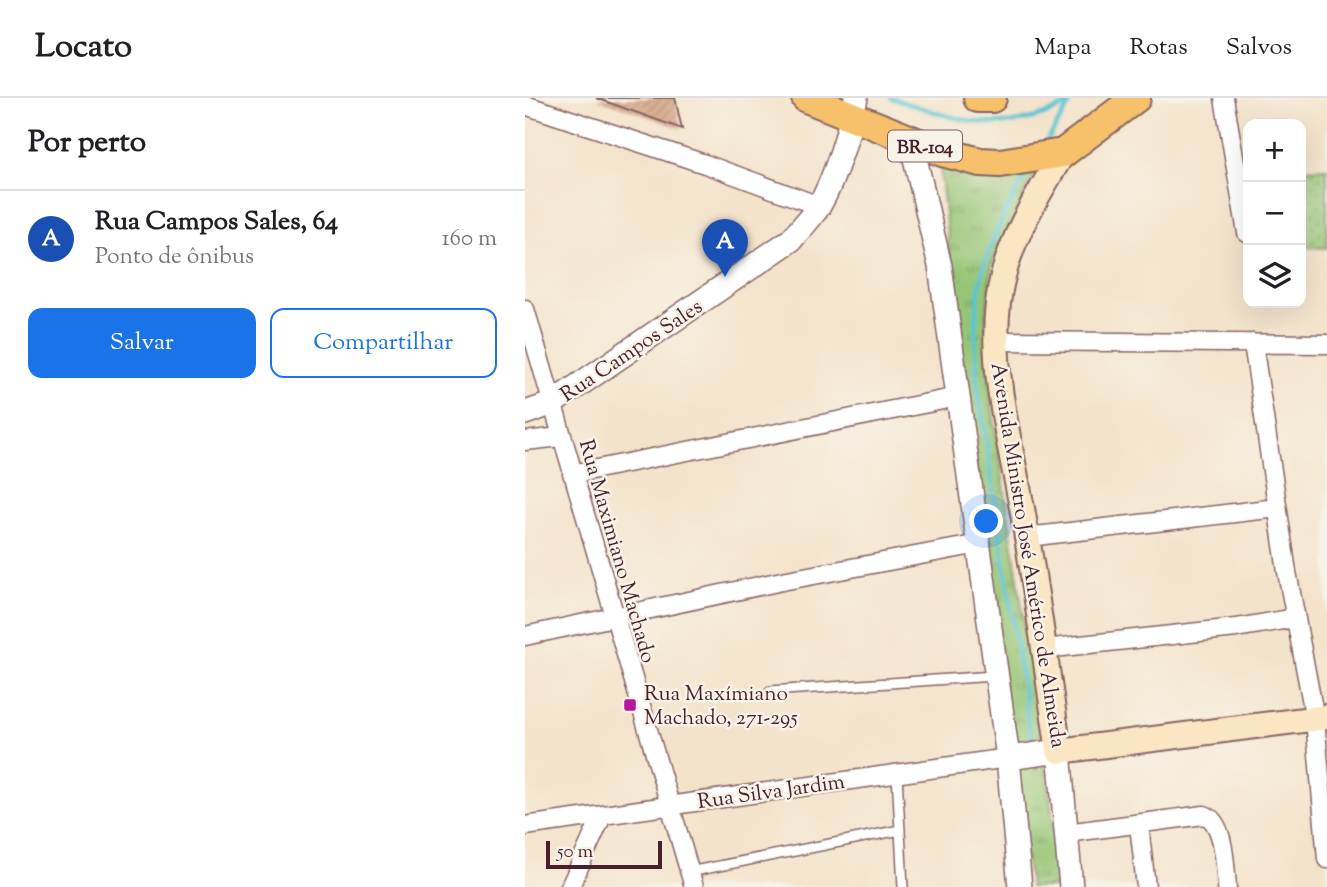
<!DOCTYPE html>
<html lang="pt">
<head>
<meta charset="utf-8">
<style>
	body { margin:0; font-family:"Sorts Mill Goudy",serif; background:#f6f6f6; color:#202124 }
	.controls { position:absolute; right:21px; top:21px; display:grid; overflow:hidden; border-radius:14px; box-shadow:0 7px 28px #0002 }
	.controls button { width:63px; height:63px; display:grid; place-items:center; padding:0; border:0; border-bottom:2px solid #e0e0e0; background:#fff; color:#202124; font:35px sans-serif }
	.scale { position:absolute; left:21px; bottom:18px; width:116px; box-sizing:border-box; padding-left:7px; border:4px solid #4a1f2b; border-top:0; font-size:19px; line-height:24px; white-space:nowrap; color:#4a1f2b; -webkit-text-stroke:5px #f7f3e8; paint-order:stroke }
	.you { position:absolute; left:462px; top:424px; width:24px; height:24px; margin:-18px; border:5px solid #fff; border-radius:50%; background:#1a73e8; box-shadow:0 0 0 10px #1a73e833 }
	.badge { display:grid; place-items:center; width:46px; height:46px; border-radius:50%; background:#1a73e8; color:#fff; font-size:23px; font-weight:700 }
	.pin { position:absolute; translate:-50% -58px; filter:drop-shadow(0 2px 4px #0008) }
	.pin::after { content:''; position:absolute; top:37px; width:24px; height:21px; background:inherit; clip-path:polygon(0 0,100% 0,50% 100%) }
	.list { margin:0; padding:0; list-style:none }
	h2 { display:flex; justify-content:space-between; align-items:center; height:91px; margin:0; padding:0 28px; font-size:30px }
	h2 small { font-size:23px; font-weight:400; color:#757577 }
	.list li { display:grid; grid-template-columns:46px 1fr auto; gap:21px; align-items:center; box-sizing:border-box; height:98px; padding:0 28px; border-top:2px solid #e0e0e0 }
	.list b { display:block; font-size:26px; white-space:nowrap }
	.list p { margin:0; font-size:23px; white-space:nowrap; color:#757577 }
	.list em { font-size:23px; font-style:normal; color:#757577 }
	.actions { display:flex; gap:14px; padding:21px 28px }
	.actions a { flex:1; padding:16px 0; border:2px solid #1a73e8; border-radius:14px; text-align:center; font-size:24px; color:#1a73e8 }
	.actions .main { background:#1a73e8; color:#fff }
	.icon { flex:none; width:38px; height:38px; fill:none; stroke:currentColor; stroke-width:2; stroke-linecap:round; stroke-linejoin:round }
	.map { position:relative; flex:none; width:802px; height:789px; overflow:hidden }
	header { display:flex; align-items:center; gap:42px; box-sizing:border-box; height:98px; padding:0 35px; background:#fff; border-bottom:2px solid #e0e0e0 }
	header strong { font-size:33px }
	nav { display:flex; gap:38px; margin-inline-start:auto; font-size:24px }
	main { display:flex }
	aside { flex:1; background:#fff }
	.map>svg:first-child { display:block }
	.grass { fill:url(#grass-dots); stroke:#707250; stroke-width:2 }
	.park { fill:url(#park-tufts); stroke:#707250; stroke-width:2 }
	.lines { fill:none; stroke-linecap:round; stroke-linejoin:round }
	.stream { stroke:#59c5d2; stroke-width:4.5 }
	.building { fill:url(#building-hatch) }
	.service-casing { stroke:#866463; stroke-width:12 }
	.minor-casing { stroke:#866463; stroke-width:21 }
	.tertiary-casing { stroke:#866463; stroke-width:26 }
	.secondary-casing { stroke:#866463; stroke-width:28 }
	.primary-casing { stroke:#866463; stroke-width:32 }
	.service { stroke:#fff; stroke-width:9 }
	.minor { stroke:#fff; stroke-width:18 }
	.tertiary { stroke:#fff; stroke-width:23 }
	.secondary { stroke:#fbe6c4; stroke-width:24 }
	.primary { stroke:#f6c16b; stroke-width:28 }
	.poi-dot { fill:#b5179e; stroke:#f7f3e8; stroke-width:2.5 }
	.labels { text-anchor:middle; stroke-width:5; stroke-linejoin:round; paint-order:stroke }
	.shield { fill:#f7f3e8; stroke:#7e5f64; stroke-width:2 }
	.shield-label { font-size:19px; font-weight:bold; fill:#4a1f2b }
	.street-label { font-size:21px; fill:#4a1f2b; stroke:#f7f3e8 }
	.poi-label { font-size:21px; fill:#4a1f2b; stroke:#f7f3e8; text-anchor:start }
</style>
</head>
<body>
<header>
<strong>Locato</strong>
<nav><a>Mapa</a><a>Rotas</a><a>Salvos</a></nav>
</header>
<main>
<aside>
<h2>Por perto<small></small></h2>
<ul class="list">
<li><span class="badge" style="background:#1a4fb4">A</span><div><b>Rua Campos Sales, 64</b><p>Ponto de ônibus</p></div><em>160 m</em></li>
</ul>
<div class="actions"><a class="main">Salvar</a><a>Compartilhar</a></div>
</aside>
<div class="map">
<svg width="802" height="789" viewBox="0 0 802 789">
	<defs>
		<pattern id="grass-dots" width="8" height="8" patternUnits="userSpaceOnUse" patternTransform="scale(1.75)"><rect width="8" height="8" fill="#95c575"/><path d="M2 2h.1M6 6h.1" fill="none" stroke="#7c9f60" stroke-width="1.8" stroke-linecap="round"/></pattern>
		<pattern id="park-tufts" width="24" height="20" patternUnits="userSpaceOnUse" patternTransform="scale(1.75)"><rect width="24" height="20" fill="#95c575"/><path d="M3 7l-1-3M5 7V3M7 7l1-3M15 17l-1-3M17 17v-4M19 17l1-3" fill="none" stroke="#7c9f60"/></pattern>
		<pattern id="building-hatch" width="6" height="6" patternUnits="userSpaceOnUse" patternTransform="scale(1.75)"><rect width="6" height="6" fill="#d39f7f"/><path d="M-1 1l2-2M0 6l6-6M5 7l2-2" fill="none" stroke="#ad8168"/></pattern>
	</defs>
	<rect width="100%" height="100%" fill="#f7f3e8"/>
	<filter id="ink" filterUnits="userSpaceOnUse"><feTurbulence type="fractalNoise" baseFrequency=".0143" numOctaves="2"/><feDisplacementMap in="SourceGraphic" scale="14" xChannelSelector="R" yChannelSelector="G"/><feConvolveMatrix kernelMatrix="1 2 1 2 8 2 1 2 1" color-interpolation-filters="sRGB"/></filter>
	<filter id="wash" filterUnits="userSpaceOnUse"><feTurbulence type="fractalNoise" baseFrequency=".00686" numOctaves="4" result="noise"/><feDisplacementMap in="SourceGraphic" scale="28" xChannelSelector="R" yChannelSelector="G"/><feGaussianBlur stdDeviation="1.57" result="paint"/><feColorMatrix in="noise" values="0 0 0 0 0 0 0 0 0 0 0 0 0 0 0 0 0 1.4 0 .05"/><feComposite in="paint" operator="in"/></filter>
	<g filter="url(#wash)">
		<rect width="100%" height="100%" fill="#f4e3cb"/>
		<path class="grass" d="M 802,70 L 802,150 L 776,149 L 776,71 Z"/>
		<path class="park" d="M 414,60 L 512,72 L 467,166 L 461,224 L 465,293 L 526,706 L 532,789 L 505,789 L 431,217 Z"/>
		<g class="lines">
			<path class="stream" d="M 366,0 C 437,23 484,43 553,0
				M 519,48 L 546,4
				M 505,70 C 488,100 470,130 460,164 C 449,202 450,244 452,283 L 506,642"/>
		</g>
		<g id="blocks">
			<path class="building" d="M 71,0 L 150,0 L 157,31 Z"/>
		</g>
	</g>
	<g filter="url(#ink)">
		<use href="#blocks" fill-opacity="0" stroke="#866463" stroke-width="2"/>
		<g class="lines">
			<g class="service-casing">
				<path id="service" d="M 245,593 L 469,578
					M 372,676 L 378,789
					M 164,774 L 375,732"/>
			</g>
			<g class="minor-casing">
				<path id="minor" d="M 699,0 L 722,135
					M 0,7 L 180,66 L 294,108
					M 0,211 L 169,789
					M 473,243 L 802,246
					M 728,245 L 762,474 L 790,621 L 802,761
					M 0,343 L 36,339
					M 47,376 L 433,299
					M 502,439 L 752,410
					M 0,538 L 257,483 L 454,446
					M 519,551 L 711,530 L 770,520
					M 614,726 L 621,789
					M 0,728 L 483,660
					M 541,735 L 679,717 C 700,723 700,770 702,789
					M 45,789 L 77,718"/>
			</g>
			<g class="tertiary-casing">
				<path id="tertiary" d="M 386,43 L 415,168 L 483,660 L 495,789
					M 0,315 L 26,306 L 266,142 C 275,131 286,120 294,108 C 310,81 325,31 331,0
					M 483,660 L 534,653 L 546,789"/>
			</g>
			<g class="secondary-casing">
				<path id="secondary" d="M 538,55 C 510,101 479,150 473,205 C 465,275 486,348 498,416 C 512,495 522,574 534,653 L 802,619"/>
			</g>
			<g class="primary-casing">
				<path id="primary" d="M 281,0 L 417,54 L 455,64 L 475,65 L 538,55 L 611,0
					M 453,0 L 467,0"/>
			</g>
			<use href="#service" class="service"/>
			<use href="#minor" class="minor"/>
			<use href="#tertiary" class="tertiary"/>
			<use href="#secondary" class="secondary"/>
			<use href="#primary" class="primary"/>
		</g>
	</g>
	<rect class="poi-dot" x="98" y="600" width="14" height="14" rx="3.5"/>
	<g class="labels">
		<rect class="shield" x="363" y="32.5" width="74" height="31" rx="5"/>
		<g class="shield-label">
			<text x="400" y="55">BR-104</text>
		</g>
		<g class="street-label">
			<text transform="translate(106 252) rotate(-34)" y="7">Rua Campos Sales</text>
			<text transform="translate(93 453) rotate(74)" y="7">Rua Maximiano Machado</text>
			<text transform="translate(504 457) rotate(81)" y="7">Avenida Ministro José Américo de Almeida</text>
			<text transform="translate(246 693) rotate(-8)" y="7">Rua Silva Jardim</text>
		</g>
		<g class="poi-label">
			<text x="119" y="602">Rua Maxímiano<tspan x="119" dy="24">Machado, 271-295</tspan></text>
		</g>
	</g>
</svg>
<div class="controls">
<button>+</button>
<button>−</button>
<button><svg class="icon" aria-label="layers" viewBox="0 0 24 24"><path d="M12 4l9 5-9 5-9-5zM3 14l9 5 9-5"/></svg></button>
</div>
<div class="scale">50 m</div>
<div class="you"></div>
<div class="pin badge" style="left:200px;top:179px;background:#1a4fb4">A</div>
</div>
</main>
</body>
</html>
